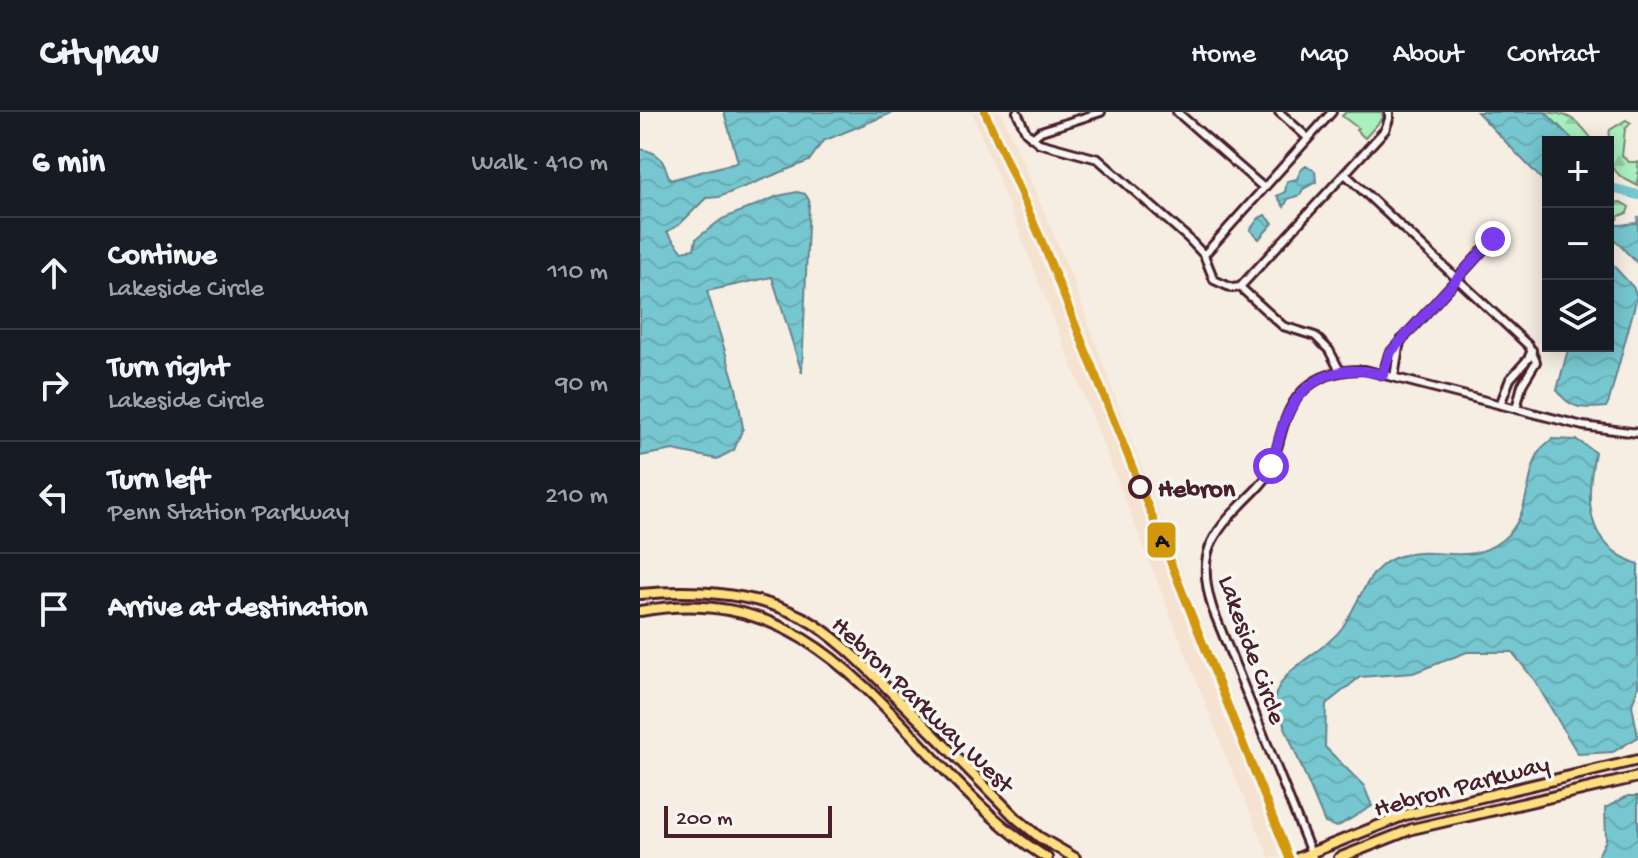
<!DOCTYPE html>
<html lang="en">
<head>
<meta charset="utf-8">
<style>
	body { margin:0; font-family:"Gochi Hand",sans-serif; background:#242831; color:#f1f3f6 }
	.controls { position:absolute; right:24px; top:24px; display:grid; overflow:hidden; border-radius:0px; box-shadow:0 4px 20px #0003 }
	.controls button { width:72px; height:72px; display:grid; place-items:center; padding:0; border:0; border-bottom:2px solid #363941; background:#171b24; color:#f1f3f6; font:40px sans-serif }
	.scale { position:absolute; left:24px; bottom:20px; width:168px; box-sizing:border-box; padding-left:8px; border:4px solid #4a1f2b; border-top:0; font-size:22px; line-height:28px; white-space:nowrap; color:#4a1f2b; -webkit-text-stroke:6px #f6f6f2; paint-order:stroke }
	.stop { position:absolute; width:24px; height:24px; margin:-18px; border:6px solid #7c3aed; border-radius:50%; background:#fff }
	.stop.end { background:#7c3aed; border-color:#fff; box-shadow:0 2px 8px #0008 }
	.list { margin:0; padding:0; list-style:none }
	h2 { display:flex; justify-content:space-between; align-items:center; height:104px; margin:0; padding:0 32px; font-size:34px }
	h2 small { font-size:26px; font-weight:400; color:#9ea1a6 }
	.list li { display:grid; grid-template-columns:52px 1fr auto; gap:24px; align-items:center; box-sizing:border-box; height:112px; padding:0 32px; border-top:2px solid #363941 }
	.list b { display:block; font-size:30px; white-space:nowrap }
	.list p { margin:0; font-size:26px; white-space:nowrap; color:#9ea1a6 }
	.list em { font-size:26px; font-style:normal; color:#9ea1a6 }
	.icon { flex:none; width:44px; height:44px; fill:none; stroke:currentColor; stroke-width:2; stroke-linecap:round; stroke-linejoin:round }
	.map { position:relative; flex:none; width:998px; height:746px; overflow:hidden }
	header { display:flex; align-items:center; gap:48px; box-sizing:border-box; height:112px; padding:0 40px; background:#171b24; border-bottom:2px solid #363941 }
	header strong { font-size:38px }
	nav { display:flex; gap:44px; margin-inline-start:auto; font-size:28px }
	main { display:flex }
	aside { flex:1; background:#171b24 }
	.map>svg:first-child { display:block }
	.built { fill:#f6e2d0 }
	.grass { fill:#a8f0bd; stroke:#798874; stroke-width:2 }
	.forest { fill:url(#forest-firs); stroke:#798874; stroke-width:2 }
	.water { fill:url(#water-waves); stroke:#64848d; stroke-width:2 }
	.lines { fill:none; stroke-linecap:round; stroke-linejoin:round }
	.river { stroke:#76c7cf; stroke-width:10 }
	.minor-casing { stroke:#4a1f2b; stroke-width:12 }
	.major-casing { stroke:#4a1f2b; stroke-width:14 }
	.minor { stroke:#f6f6f2; stroke-width:6 }
	.major { stroke:#fddf80; stroke-width:8 }
	.rail-1-casing { stroke:#f6f6f2; stroke-width:14 }
	.rail-1 { stroke:#d2970b; stroke-width:8 }
	.route { stroke:#7c3aed; stroke-width:10 }
	.stop-dot { fill:#f6f6f2; stroke:#4a1f2b; stroke-width:4 }
	.labels { text-anchor:middle; stroke-width:7; stroke-linejoin:round; paint-order:stroke }
	.stop-label { font-size:26px; font-weight:bold; fill:#4a1f2b; stroke:#f6f6f2; text-anchor:start }
	.street-label { font-size:26px; fill:#4a1f2b; stroke:#f6f6f2 }
	.line-badge { stroke:#f6f6f2; stroke-width:3 }
	.pale-badge-label { font-size:22px; text-anchor:middle; font-weight:bold; fill:#111 }
</style>
</head>
<body>
<header>
<strong>Citynav</strong>
<nav><a>Home</a><a>Map</a><a>About</a><a>Contact</a></nav>
</header>
<main>
<aside>
<h2>6 min<small>Walk · 410 m</small></h2>
<ul class="list">
<li><svg class="icon" aria-label="ahead" viewBox="0 0 24 24"><path d="M12 20V5M6 11l6-6 6 6"/></svg><div><b>Continue</b><p>Lakeside Circle</p></div><em>110 m</em></li>
<li><svg class="icon" aria-label="right" viewBox="0 0 24 24"><path d="M7 20v-9h11M14 6l5 5-5 5"/></svg><div><b>Turn right</b><p>Lakeside Circle</p></div><em>90 m</em></li>
<li><svg class="icon" aria-label="left" viewBox="0 0 24 24"><path d="M17 20v-9H6M10 6l-5 5 5 5"/></svg><div><b>Turn left</b><p>Penn Station Parkway</p></div><em>210 m</em></li>
<li><svg class="icon" aria-label="arrive" viewBox="0 0 24 24"><path d="M6 21V4h12l-3 4 3 4H6"/></svg><div><b>Arrive at destination</b></div></li>
</ul>
</aside>
<div class="map">
<svg width="998" height="746" viewBox="0 0 998 746">
	<defs>
		<pattern id="forest-firs" width="22" height="20" patternUnits="userSpaceOnUse" patternTransform="scale(2)"><rect width="22" height="20" fill="#a8f0bd"/><path d="M5 1l3.5 6h-7zM16 11l3.5 6h-7z" fill="#92cda3"/></pattern>
		<pattern id="water-waves" width="16" height="10" patternUnits="userSpaceOnUse" patternTransform="scale(2)"><rect width="16" height="10" fill="#76c7cf"/><path d="M0 5q4-4 8 0t8 0" fill="none" stroke="#68aab2"/></pattern>
	</defs>
	<rect width="100%" height="100%" fill="#f6ede3"/>
	<filter id="ink" filterUnits="userSpaceOnUse"><feTurbulence type="fractalNoise" baseFrequency=".0125" numOctaves="2"/><feDisplacementMap in="SourceGraphic" scale="16" xChannelSelector="R" yChannelSelector="G"/><feConvolveMatrix kernelMatrix="1 2 1 2 8 2 1 2 1" color-interpolation-filters="sRGB"/></filter>
	<g filter="url(#ink)">
		<path class="built" d="M 332,0 L 361,0 L 432,166 L 484,310 L 653,740 L 642,746 L 630,746 L 591,656 Z"/>
		<path class="grass" d="M 706,0 L 742,0 L 743,6 L 725,26 L 716,18 L 718,16 L 702,4 Z"/>
		<path class="forest" d="M 900,0 C 927,0 938,7 954,30 L 931,30 Z
			M 986,8 L 991,11 L 985,17 L 982,44 L 989,50 L 998,50 L 998,74 L 981,65 L 968,51 L 968,30 L 963,30 L 968,27 L 970,18 Z
			M 981,90 L 989,95 L 987,101 L 979,104 L 974,112 L 970,110 L 968,98 L 971,91 Z"/>
		<path class="water" d="M 84,0 L 254,0 L 183,29 L 169,49 L 79,85 L 66,86 L 40,112 L 27,120 L 42,139 L 54,137 L 56,127 L 82,107 L 138,84 L 157,80 L 165,82 L 169,88 L 162,261 L 132,165 L 67,179 L 96,276 L 103,316 L 94,338 L 77,347 L 33,338 L 0,344 L 0,37 C 22,41 23,49 30,68 L 98,50 Z
			M 837,0 L 905,0 L 935,30 L 908,30 L 908,74 Z
			M 666,54 L 675,59 L 676,70 L 663,77 L 660,83 L 648,87 L 644,95 L 637,84 L 645,80 L 647,69 L 657,67 L 661,58 Z
			M 625,103 L 633,111 L 619,127 L 610,118 L 619,106 Z
			M 998,104 L 998,152 L 968,121 L 968,110 C 980,116 985,111 997,111 Z
			M 968,148 L 993,175 L 997,185 L 969,289 L 966,295 C 944,297 930,298 917,278 L 929,234 L 968,234 Z
			M 912,327 L 937,328 L 955,340 C 946,388 943,432 998,452 L 998,575 L 992,593 L 998,625 L 973,640 L 938,642 L 895,569 L 872,540 L 827,540 L 773,561 L 720,565 L 686,592 L 685,635 L 724,674 L 732,694 L 697,715 L 685,711 L 634,589 C 640,554 682,543 702,516 C 719,492 727,455 757,445 C 794,432 827,456 862,428 C 891,406 884,368 899,340 C 901,335 908,331 912,327 Z
			M 988,684 L 998,684 L 998,746 L 957,746 L 966,728 L 965,696 Z"/>
		<g class="lines">
			<path class="river" d="M 968,75 L 998,83"/>
			<g class="minor-casing">
				<path id="minor" d="M 377,0 L 386,20 L 399,31 L 458,47 L 548,126 L 564,143 L 574,168 L 592,176 L 600,175
					M 537,0 L 624,76
					M 639,0 L 668,26
					M 392,26 L 401,19 L 461,0
					M 705,62 L 889,234 L 896,250 L 882,273 L 876,297
					M 564,143 L 692,0
					M 600,175 L 745,18 L 749,7 L 749,0
					M 600,175 L 643,214 L 675,224 L 689,238 L 700,259
					M 743,263 L 749,242 L 853,127
					M 754,265 L 760,229
					M 860,293 L 870,267 L 888,247 L 892,238
					M 673,746 L 573,498 C 558,451 565,428 600,394 C 608,385 618,377 625,367 C 636,349 638,328 645,309 C 658,271 687,257 725,258 L 943,314 L 998,321"/>
			</g>
			<g class="major-casing">
				<path id="major" d="M 0,482 C 55,477 112,480 162,505 C 197,524 227,556 255,584 C 296,624 336,665 376,706 L 399,725 L 435,746
					M 0,499 C 201,462 265,658 407,746
					M 658,746 L 765,703 L 998,648
					M 699,746 L 772,717 L 998,665"/>
			</g>
			<use href="#minor" class="minor"/>
			<use href="#major" class="major"/>
			<g class="rail-1-casing">
				<path id="rail-1" d="M 345,0 L 403,132 L 649,746"/>
			</g>
			<use href="#rail-1" class="rail-1"/>
		</g>
	</g>
	<g class="lines" filter="url(#ink)">
		<path class="route" d="M 631,354 C 637,339 639,321 646,306 C 664,264 702,251 743,263 L 749,242 L 853,127"/>
	</g>
	<circle class="stop-dot" cx="500" cy="375" r="10"/>
	<g class="labels">
		<g class="stop-label">
			<text x="518" y="384">Hebron</text>
		</g>
		<g class="street-label">
			<text transform="translate(614 537) rotate(70)" y="9">Lakeside Circle</text>
			<text transform="translate(284 591) rotate(44)" y="9">Hebron Parkway West</text>
			<text transform="translate(821 672) rotate(-15)" y="9">Hebron Parkway</text>
		</g>
	</g>
	<rect class="line-badge" x="506" y="409" width="31" height="38" rx="8" fill="#d2970b"/>
	<g class="pale-badge-label">
		<text x="522" y="435">A</text>
	</g>
</svg>
<div class="controls">
<button>+</button>
<button>−</button>
<button><svg class="icon" aria-label="layers" viewBox="0 0 24 24"><path d="M12 4l9 5-9 5-9-5zM3 14l9 5 9-5"/></svg></button>
</div>
<div class="scale">200 m</div>
<div class="stop" style="left:631px;top:354px"></div>
<div class="stop end" style="left:853px;top:127px"></div>
</div>
</main>
</body>
</html>
